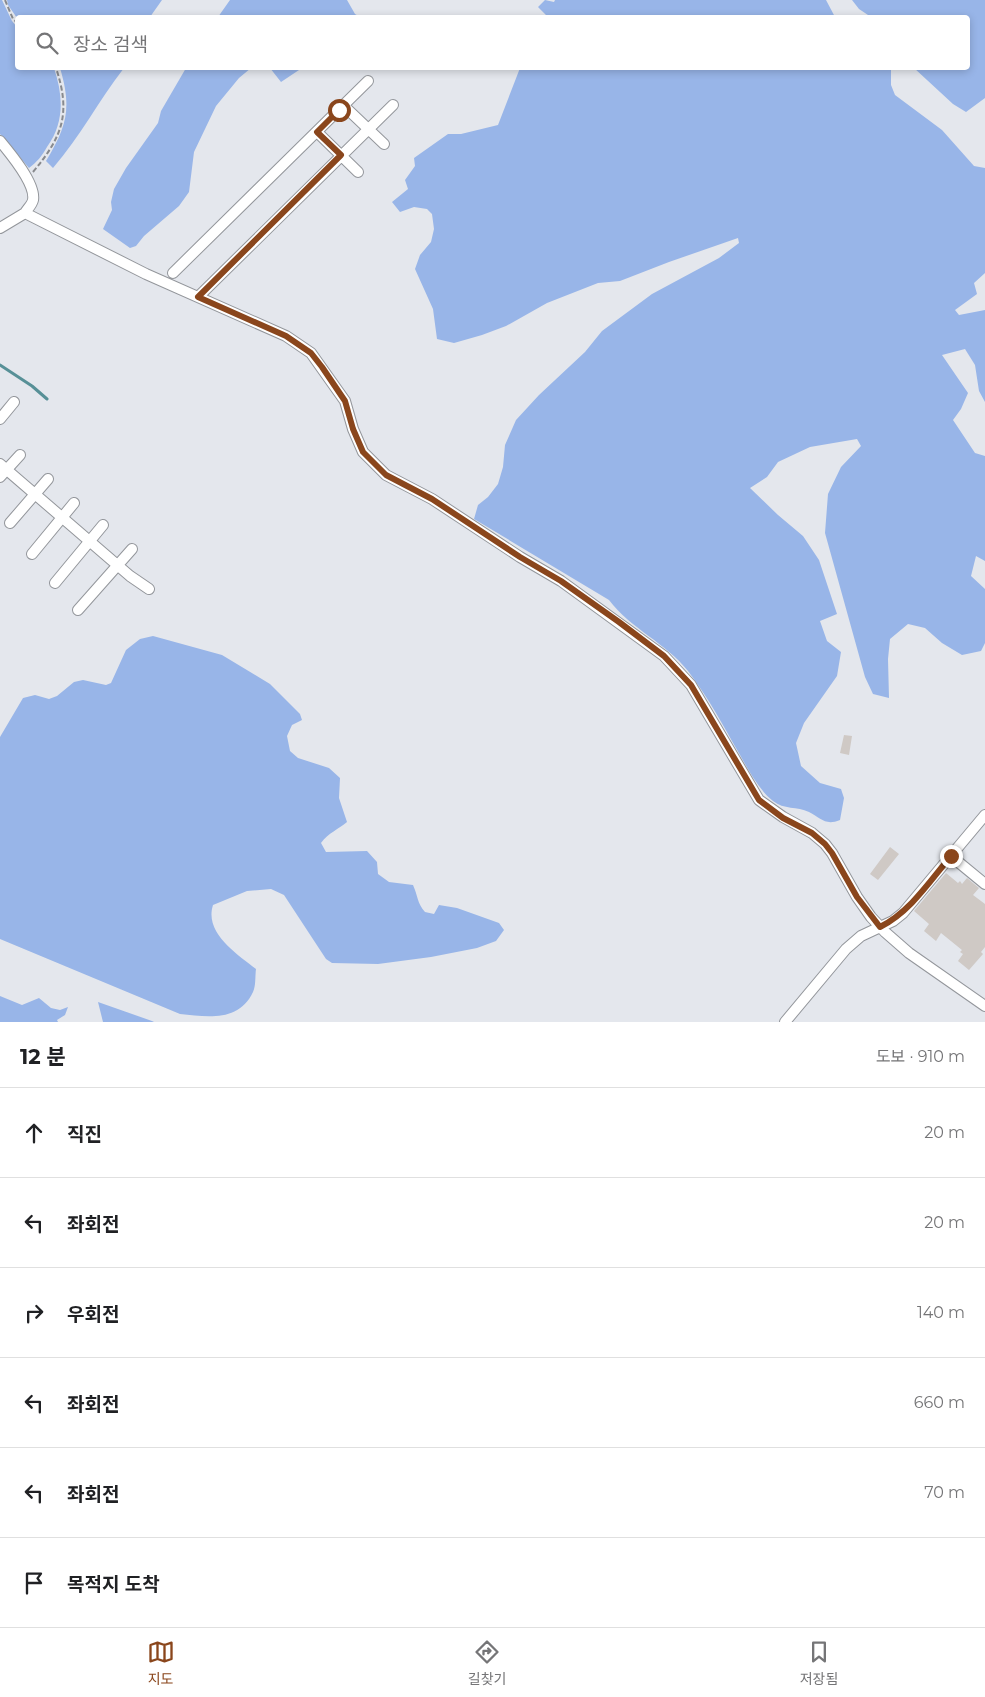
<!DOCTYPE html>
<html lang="ko">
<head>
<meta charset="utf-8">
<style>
	body { margin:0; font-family:Montserrat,"Noto Sans KR",sans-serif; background:#f6f6f6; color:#202124 }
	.stop { position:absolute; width:15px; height:15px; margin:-11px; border:4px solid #8a461c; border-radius:50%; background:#fff }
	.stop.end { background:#8a461c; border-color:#fff; box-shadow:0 1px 5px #0008 }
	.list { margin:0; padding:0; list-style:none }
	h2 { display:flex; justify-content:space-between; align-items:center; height:65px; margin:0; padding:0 20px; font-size:21px }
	h2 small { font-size:16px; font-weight:400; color:#757577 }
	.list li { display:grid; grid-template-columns:32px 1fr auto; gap:15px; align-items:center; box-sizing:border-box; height:90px; padding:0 20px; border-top:1px solid #e0e0e0 }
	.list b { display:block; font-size:19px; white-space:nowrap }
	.list em { font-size:16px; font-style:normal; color:#757577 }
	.icon { flex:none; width:28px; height:28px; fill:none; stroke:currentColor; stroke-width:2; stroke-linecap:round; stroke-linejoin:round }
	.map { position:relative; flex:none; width:985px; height:1022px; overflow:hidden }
	.search { position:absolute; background:#fff; box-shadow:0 2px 8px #0003; left:15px; right:15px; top:15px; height:55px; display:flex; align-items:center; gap:12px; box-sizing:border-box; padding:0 18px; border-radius:5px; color:#757577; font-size:19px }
	.sheet { height:605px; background:#fff }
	nav { display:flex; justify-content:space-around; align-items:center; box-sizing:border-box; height:70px; border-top:1px solid #e0e0e0; background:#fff; font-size:14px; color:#757577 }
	nav a { display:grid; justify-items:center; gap:2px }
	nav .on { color:#8a461c }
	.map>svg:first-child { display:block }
	.green { fill:#98b5e8 }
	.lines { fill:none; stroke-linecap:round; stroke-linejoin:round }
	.stream { stroke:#579097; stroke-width:3 }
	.building { fill:#cfc9c5 }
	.street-casing { stroke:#93969b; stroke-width:12 }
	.path { stroke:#888a8e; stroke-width:2; stroke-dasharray:5 2.5; stroke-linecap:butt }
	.street { stroke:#fff; stroke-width:10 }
	.route { stroke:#8a461c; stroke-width:6 }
</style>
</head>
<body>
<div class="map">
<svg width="985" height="1022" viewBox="0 0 985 1022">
	<rect width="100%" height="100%" fill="#e4e7ed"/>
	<path class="green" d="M 0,0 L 2,0 L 12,21 L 17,27 L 18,68 L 54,68 C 63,95 65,122 47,147 C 42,156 37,162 29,168 L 0,134 Z
		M 7,0 L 162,0 L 150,17 L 17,18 L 8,5 Z
		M 230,0 L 347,0 L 355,14 L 360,17 L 218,17 Z
		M 545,0 L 554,2 L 555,0 L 826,0 L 835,17 L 548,17 L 538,7 Z
		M 852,0 L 985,0 L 985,98 L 966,112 L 953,104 L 914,68 L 968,68 L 968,18 L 871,17 L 859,9 Z
		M 60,68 L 124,68 C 99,100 80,137 53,168 L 46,161 C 67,126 72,108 60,68 Z
		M 186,68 L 251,68 L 239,78 L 216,106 L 194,152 L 189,192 L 179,206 L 144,236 L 136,246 L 130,248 L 103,229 L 112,210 L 111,202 L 114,189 L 126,168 L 158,123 L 161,111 Z
		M 270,68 L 302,68 L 281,82 Z
		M 520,68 L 891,68 L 891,85 L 895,95 L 942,130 L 974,166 L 985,168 L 985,273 L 974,283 L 977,294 L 955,310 L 959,315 L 985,310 L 985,402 L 979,391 L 975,365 L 965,349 L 942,355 L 968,393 L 961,409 L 953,420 L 975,453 L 985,456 L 985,561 L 976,556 L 971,576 L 985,589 L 985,643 L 981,651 L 962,655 L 942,643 L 925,628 L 908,624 L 890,639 L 888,659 L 889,698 L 873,694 L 865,677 L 825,533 L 828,494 L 841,467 L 861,446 L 857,439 L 810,447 L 778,462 L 767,477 L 750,488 L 778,515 L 803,536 L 819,560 L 837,614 L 820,621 L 827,641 L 841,652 L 837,676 L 804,723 L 796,743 L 801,766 L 820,783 L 841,789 L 844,798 L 840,820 C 825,826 821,818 809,812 C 797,806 784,810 773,801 C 759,790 749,771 740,755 C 724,727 708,697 688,671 C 666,643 631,629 609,600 L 474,519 L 478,505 L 488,497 L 498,484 L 503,467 L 505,445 L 516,420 L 539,395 L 585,352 L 602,331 L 652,294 L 719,258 L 739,243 L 738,238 L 669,262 L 620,281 L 598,283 L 547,303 L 506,326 L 482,335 L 454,343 L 437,339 L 433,309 L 415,269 L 420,255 L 431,242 L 434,229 L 432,214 L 427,209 L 414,207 L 400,212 L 392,202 L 408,189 L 405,180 L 415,166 L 414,158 L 448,134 L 461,134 L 498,125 Z
		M 153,636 L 222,655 L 270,684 L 300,714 L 302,720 L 292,725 L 287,736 L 290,751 L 298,758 L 329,768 L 340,778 L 339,798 L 347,822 C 339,829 328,833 321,843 L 326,852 L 367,851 L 377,862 L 378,874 L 389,882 L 413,885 C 418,896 417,903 425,912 L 434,914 L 439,905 L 457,908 L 499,923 L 504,930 L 496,941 L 477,948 L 431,957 L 378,964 L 332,963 L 326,959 L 284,895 L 271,889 L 247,891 L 213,905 C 204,933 237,954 256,969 C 255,976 256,986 253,992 C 239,1022 208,1017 180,1014 L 0,939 L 0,737 L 23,698 L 35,695 L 49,699 L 57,696 L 74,682 L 83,680 L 106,685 L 111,683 L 126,650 L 140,639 Z
		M 0,996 L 22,1005 L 39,998 L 51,1008 L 60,1010 L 68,1007 L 65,1015 L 57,1020 L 58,1022 L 0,1022 Z
		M 98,1002 L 152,1021 L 154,1022 L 103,1022 Z"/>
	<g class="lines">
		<path class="stream" d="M 0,365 L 32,386 L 47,399"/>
	</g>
	<path class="building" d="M 844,735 L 852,736 L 849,755 L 840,753 Z
		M 890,847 L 899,854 L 878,880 L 870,874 Z
		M 946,873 L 958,883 L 960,881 L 962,884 L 967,878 L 979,888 L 973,895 L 985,904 L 985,947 L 981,952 L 983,954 L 969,970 L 958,961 L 963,954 L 960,952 L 962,950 L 941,933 L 936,941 L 924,931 L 929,924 L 914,911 Z"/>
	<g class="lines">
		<g class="street-casing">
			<path id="street" d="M 343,105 L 384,144
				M 317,132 L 358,172
				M 0,141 C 10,153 36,184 33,200 C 32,205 27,209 25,213
				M 0,228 L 25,213 L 146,274 L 286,336 L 311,353 L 345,401 L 353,429 L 363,452 L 386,475 L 432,499 L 520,557 L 561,581 L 664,656 L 691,685 L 759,800 L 783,817 L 812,833 L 825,844 L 832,853 L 857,897 L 871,917 L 885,932 L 909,953 L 985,1006
				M 173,273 L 368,81
				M 198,297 L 393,105
				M 0,419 L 14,402
				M 0,464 L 130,576 L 149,589
				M 0,477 L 20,455
				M 10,523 L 48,479
				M 32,554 L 74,503
				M 55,583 L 103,525
				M 78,610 L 132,549
				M 951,856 L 985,884
				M 785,1022 L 846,949 L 861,936 L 893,921 L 903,913 L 985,815"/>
		</g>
		<path class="path" d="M 5,0 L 13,19 L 18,23
			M 33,172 C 63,136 71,113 56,68"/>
		<use href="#street" class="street"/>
	</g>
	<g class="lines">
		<path class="route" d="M 339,110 L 317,132 L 341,155 L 198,297 L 286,336 L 311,353 L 322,367 L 345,401 L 353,429 L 363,452 L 386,475 L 432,499 L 520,557 L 561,581 L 619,622 L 664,656 L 691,685 L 759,800 L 783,818 L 812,833 L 825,844 L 832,853 L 857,897 L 880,927 C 910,912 930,881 951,856"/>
	</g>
</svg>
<div class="stop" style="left:339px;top:110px"></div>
<div class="stop end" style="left:951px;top:856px"></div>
<div class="search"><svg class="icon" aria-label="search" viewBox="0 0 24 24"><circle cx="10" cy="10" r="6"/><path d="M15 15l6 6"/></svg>장소 검색</div>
</div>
<section class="sheet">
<h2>12 분<small>도보 · 910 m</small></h2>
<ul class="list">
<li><svg class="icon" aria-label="ahead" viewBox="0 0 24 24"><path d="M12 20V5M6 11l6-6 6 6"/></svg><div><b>직진</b></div><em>20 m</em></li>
<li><svg class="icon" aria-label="left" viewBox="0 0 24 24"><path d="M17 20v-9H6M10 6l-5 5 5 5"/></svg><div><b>좌회전</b></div><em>20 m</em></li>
<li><svg class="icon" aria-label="right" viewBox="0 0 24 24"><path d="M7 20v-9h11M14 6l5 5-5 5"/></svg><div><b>우회전</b></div><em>140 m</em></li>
<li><svg class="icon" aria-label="left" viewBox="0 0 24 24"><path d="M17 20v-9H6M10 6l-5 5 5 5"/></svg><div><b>좌회전</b></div><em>660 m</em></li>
<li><svg class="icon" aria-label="left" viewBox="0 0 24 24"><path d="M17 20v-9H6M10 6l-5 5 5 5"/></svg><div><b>좌회전</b></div><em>70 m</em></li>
<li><svg class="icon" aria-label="arrive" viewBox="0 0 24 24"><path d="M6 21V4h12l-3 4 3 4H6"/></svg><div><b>목적지 도착</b></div></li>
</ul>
</section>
<nav>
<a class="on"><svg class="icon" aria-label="map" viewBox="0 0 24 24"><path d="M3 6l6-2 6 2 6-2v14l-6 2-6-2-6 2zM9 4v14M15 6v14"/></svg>지도</a>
<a><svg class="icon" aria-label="directions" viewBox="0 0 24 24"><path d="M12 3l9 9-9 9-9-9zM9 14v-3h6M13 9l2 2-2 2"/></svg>길찾기</a>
<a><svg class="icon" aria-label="saved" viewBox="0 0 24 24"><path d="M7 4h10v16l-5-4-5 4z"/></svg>저장됨</a>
</nav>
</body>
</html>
